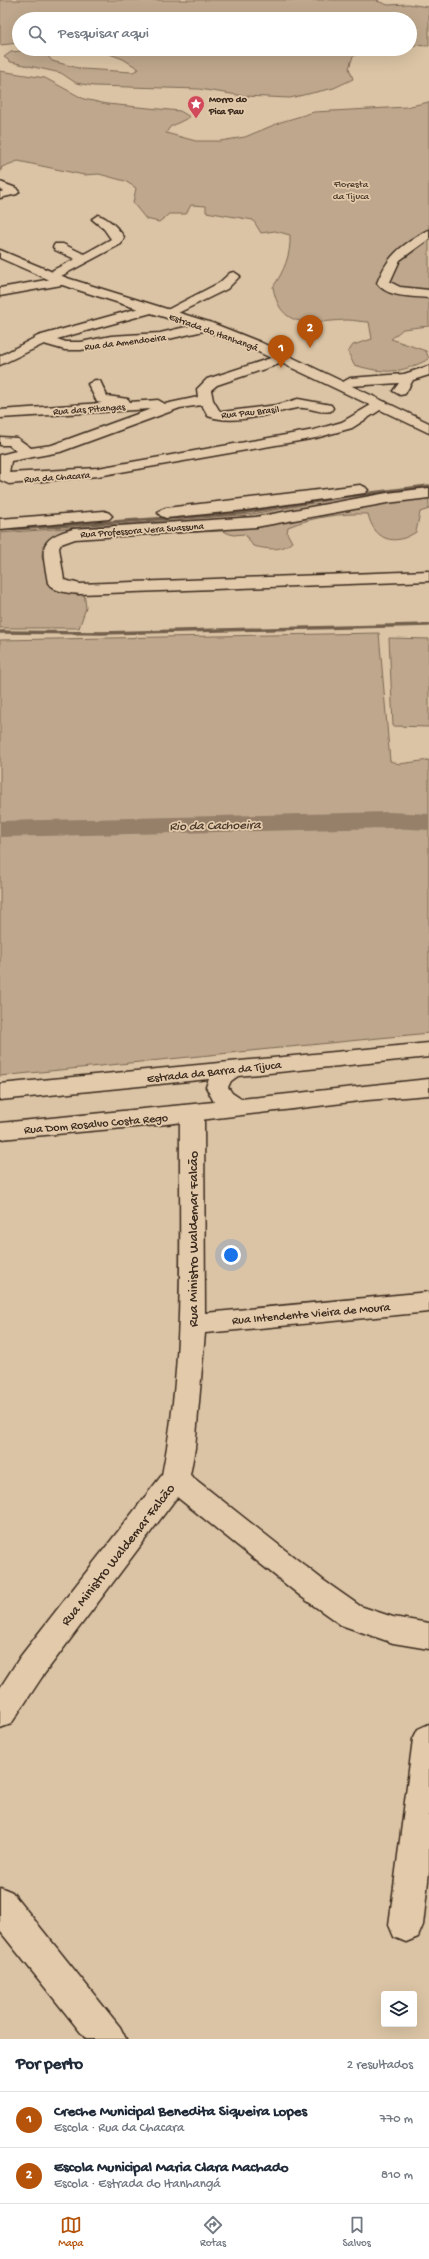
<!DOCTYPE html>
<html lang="pt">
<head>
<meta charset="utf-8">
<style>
	body { margin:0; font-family:"Gochi Hand",sans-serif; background:#f2f2f3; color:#1f2937 }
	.controls { position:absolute; right:12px; bottom:12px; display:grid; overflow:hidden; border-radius:4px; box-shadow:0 4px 16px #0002 }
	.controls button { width:36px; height:36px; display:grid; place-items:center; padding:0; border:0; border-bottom:1px solid #e0e1e3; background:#fff; color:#1f2937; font:20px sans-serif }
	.you { position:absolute; left:231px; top:1255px; width:14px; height:14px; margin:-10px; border:3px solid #fff; border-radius:50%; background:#1a73e8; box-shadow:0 0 0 6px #1a73e833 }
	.badge { display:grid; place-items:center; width:26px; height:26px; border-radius:50%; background:#b45309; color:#fff; font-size:13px; font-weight:700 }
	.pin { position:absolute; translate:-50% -33px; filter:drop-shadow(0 1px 2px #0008) }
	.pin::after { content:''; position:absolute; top:21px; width:14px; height:12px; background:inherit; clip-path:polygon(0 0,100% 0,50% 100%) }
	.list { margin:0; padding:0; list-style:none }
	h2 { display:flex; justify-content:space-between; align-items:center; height:52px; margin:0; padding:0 16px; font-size:17px }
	h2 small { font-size:13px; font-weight:400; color:#747a83 }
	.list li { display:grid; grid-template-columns:26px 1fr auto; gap:12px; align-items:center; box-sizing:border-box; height:56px; padding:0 16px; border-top:1px solid #e0e1e3 }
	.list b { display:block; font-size:15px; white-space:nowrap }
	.list p { margin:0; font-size:13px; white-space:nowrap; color:#747a83 }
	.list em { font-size:13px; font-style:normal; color:#747a83 }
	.icon { flex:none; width:22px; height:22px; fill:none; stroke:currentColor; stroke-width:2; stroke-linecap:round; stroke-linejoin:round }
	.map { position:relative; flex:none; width:429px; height:2039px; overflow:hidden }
	.search { position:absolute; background:#fff; box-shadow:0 4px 16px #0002; left:12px; right:12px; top:12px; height:44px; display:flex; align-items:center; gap:10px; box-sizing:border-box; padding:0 14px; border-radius:22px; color:#747a83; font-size:15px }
	.sheet { height:164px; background:#fff }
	nav { display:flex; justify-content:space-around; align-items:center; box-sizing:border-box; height:56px; border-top:1px solid #e0e1e3; background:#fff; font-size:11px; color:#747a83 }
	nav a { display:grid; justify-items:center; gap:2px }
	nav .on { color:#b45309 }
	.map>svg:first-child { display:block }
	.green { fill:#bea78c; stroke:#7c6855 }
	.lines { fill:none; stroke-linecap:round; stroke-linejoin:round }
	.stream { stroke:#725e4c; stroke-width:3.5 }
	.river { fill:#96806a; fill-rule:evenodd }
	.minor-casing { stroke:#3b2a1e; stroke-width:3 }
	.major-casing { stroke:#3b2a1e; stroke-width:3 }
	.minor { fill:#e2caab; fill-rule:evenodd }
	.major { fill:#e2caab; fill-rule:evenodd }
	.labels { text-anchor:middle; stroke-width:3.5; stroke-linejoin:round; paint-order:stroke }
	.far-poi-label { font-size:10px; font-weight:bold; fill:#3b2a1e; stroke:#e2caab; text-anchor:start }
	.far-park-label { font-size:10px; fill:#4f3d2e; stroke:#e2caab }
	.far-street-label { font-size:10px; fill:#3b2a1e; stroke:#e2caab }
	.street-label { font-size:12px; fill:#3b2a1e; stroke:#e2caab }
	.water-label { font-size:13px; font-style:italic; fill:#4d3b2d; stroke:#e2caab }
	.near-street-label { font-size:14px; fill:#3b2a1e; stroke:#e2caab }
</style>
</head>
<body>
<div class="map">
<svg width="429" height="2039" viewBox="0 0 429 2039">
	<rect width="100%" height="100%" fill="#dbc4a5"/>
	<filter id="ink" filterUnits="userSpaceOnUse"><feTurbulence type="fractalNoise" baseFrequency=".025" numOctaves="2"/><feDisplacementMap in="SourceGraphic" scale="8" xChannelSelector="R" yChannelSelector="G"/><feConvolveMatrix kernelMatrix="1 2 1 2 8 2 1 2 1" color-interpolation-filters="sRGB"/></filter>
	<g filter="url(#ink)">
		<path class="green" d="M 0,0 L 379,0 L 377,1 L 388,5 L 408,4 L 429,7 L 429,46 L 410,45 L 410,19 L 19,19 L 19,43 L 0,45 Z
			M 96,49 L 374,49 L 353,56 L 349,68 L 353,79 L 334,88 L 290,98 L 244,96 L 199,89 L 94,86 L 76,83 L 61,73 L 11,62 L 4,57 L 11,52 L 30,50 L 48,56 L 52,61 L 82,69 L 133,72 L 139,69 L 123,59 Z
			M 0,71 L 45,78 L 84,99 L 107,104 L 180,111 L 190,117 L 170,127 L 166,133 L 196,141 L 220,141 L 245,137 L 281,122 L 314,112 L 406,107 L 429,102 L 429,326 L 403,329 L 391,339 L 426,351 L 429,359 C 399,374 386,374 354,365 L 348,352 L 353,345 L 372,339 L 369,322 C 362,322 354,320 347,320 C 314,321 281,333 273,287 C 284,271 291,255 290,235 L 275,231 L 261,233 L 253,220 L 206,212 L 206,206 L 191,205 L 186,214 L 169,214 L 159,222 L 146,219 L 133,203 L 136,188 L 125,181 L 99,174 L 84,175 L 18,161 L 2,167 L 0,173 Z
			M 429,488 L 429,509 L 420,512 L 416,532 C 394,547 374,540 368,514 C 342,513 312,517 288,527 L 287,533 L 292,542 C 281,552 267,549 253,546 L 245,534 L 233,535 L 222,531 L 51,539 L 43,545 L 42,557 L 48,575 L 84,592 L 86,608 L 79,628 L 0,628 L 0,533 L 252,514 L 345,497 Z
			M 379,633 L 390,761 L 399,764 L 429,760 L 429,1033 L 0,1076 L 0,640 Z
			M 389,638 L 429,639 L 429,727 L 393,726 Z"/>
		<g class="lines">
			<path class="stream" d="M 0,530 L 240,513 L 347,496 L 429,486
				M 0,632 L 102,633 L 429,625"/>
			<path class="river" d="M 390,812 L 429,814 L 429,830 L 390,828 L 0,837 L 0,821 Z"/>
			<g class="minor-casing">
				<path id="minor" d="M 0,182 L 16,188 L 19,192 L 17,194 L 0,198 L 0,192 L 4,191 L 0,189 Z
					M 98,215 C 109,218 118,228 124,237 L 121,244 L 61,276 L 53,276 L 51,273 L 53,270 L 75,259 L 55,250 L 53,247 L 55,244 L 63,244 L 84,254 L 111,239 L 104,229 L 92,219 Z
					M 429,230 L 429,239 L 400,260 L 390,282 L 400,287 L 429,290 L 429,298 C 413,296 387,298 377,283 C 385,263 394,251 412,240 C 418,236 423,232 429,230 Z
					M 234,272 L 240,276 L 227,289 L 178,313 L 168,313 L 167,310 L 219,283 L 230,273 Z
					M 63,277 L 69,281 L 67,284 L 0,296 L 0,288 Z
					M 150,305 L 155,306 L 156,309 L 155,312 L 57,339 L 66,342 L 81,342 L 111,336 L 160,333 L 207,322 L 214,326 L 212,329 L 160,341 L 111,344 L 81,350 L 65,350 L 44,344 L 0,365 L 0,356 L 38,336 Z
					M 283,354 L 290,358 L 288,361 L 217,385 L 211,390 L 213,400 L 219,410 L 222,412 L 277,405 L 298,399 L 331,405 L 333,408 L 331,411 C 320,414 308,406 297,408 C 269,413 235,426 208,416 L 202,405 L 180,408 L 60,452 L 11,461 L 9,473 L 98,468 L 314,430 L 342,422 L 376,402 L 386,402 L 388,405 L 352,428 L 316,438 L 98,476 L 9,484 L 0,480 L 0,455 L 16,451 L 9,445 L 0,445 L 0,437 L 17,438 L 31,448 L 52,445 L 151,409 L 0,418 L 0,410 L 102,403 L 97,402 L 88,384 L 95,380 L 100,381 L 107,396 L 128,399 L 130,402 L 158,400 L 165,404 L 198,397 L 197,389 L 207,379 Z
					M 429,366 L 429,375 L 413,380 L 405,394 L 400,395 L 393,391 L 399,383 L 350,386 L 343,382 L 350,378 L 404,374 Z
					M 360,485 L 365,487 L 368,490 L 365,493 L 246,510 L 166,518 L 161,516 L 158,513 L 161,510 L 166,508 Z
					M 429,488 L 429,498 L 387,503 L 256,527 L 75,539 L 61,544 L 59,548 L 64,580 L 80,584 L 429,571 L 429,581 L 80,594 C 69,593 54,592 48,583 C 43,551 35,539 73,529 L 256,517 L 387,493 Z
					M 104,511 L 109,513 L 112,516 L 109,519 L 0,529 L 0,519 Z
					M 192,1105 L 200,1107 L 204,1113 L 205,1313 L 429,1292 L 429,1312 L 205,1333 L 195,1448 L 190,1475 L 323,1580 L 360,1606 L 393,1617 L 429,1623 L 429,1649 L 393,1643 L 341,1625 L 303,1598 L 177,1497 L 42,1677 L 11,1724 L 0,1728 L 0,1688 L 20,1657 L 162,1475 C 186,1356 179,1233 180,1113 L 184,1107 Z
					M 429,1724 L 429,1872 L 423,1925 L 418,1937 L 406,1942 L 394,1937 L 389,1925 L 413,1739 L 418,1729 Z
					M 0,1887 L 12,1892 L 120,2027 L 126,2039 L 86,2039 L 0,1931 Z"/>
			</g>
			<g class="major-casing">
				<path id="major" d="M 0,250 L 67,278 L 212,323 L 260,342 L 429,423 L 429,433 L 250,348 L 202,329 L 59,284 L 0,258 Z
					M 429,1043 L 429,1057 L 238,1076 L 231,1081 L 228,1087 L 232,1093 L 241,1099 L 429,1079 L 429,1095 L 368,1100 L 158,1125 L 0,1139 L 0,1123 L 214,1102 L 206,1087 L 209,1079 L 0,1100 L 0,1084 Z"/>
			</g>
			<use href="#minor" class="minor"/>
			<use href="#major" class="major"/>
		</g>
	</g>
	<defs>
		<g id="sight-pin" transform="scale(0.9)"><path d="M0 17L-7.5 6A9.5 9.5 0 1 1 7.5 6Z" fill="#d1495b" stroke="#e2caab"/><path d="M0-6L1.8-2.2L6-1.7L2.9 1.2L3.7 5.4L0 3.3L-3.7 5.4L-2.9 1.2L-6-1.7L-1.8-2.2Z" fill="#fff"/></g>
	</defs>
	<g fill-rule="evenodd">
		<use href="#sight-pin" x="196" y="104"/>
	</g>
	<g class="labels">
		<g class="far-poi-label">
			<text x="209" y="102">Morro do<tspan x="209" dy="12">Pica Pau</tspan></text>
		</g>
		<g class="far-park-label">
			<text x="351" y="187">Floresta<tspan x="351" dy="12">da Tijuca</tspan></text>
		</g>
		<g class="far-street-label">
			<text transform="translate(214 331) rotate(20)" y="4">Estrada do Itanhangá</text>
			<text transform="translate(125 341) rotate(-7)" y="4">Rua da Amendoeira</text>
			<text transform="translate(89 408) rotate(-4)" y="4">Rua das Pitangas</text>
			<text transform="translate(250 411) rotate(-6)" y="4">Rua Pau Brasil</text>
			<text transform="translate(57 476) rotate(-4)" y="4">Rua da Chacara</text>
			<text transform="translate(142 529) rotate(-4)" y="4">Rua Professora Vera Suassuna</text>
		</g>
		<g class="street-label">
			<text transform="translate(214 1071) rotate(-6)" y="4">Estrada da Barra da Tijuca</text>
			<text transform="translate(96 1123) rotate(-5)" y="4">Rua Dom Rosalvo Costa Rego</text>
			<text transform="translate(311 1313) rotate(-5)" y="4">Rua Intendente Vieira de Moura</text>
		</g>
		<g class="water-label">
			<text transform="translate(215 824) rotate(-1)" y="5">Rio da Cachoeira</text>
		</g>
		<g class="near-street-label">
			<text transform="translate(192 1239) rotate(-90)" y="5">Rua Ministro Waldemar Falcão</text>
			<text transform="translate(117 1554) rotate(-52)" y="5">Rua Ministro Waldemar Falcão</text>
		</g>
	</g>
</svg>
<div class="controls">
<button><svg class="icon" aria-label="layers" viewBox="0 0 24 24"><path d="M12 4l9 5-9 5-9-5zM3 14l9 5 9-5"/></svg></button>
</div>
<div class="you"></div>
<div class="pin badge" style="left:281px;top:368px">1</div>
<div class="pin badge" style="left:310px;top:348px">2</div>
<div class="search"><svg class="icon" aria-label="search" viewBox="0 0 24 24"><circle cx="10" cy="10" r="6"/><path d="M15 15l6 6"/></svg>Pesquisar aqui</div>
</div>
<section class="sheet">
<h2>Por perto<small>2 resultados</small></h2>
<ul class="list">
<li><span class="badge">1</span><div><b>Creche Municipal Benedita Siqueira Lopes</b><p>Escola · Rua da Chacara</p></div><em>770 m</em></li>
<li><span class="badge">2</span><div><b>Escola Municipal Maria Clara Machado</b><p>Escola · Estrada do Itanhangá</p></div><em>810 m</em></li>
</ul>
</section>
<nav>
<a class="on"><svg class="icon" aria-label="map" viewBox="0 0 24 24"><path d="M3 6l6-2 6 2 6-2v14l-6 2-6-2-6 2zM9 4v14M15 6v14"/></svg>Mapa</a>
<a><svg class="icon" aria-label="directions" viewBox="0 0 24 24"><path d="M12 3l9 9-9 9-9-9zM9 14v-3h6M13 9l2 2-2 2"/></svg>Rotas</a>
<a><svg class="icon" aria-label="saved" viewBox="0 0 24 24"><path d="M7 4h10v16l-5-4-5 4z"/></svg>Salvos</a>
</nav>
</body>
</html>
